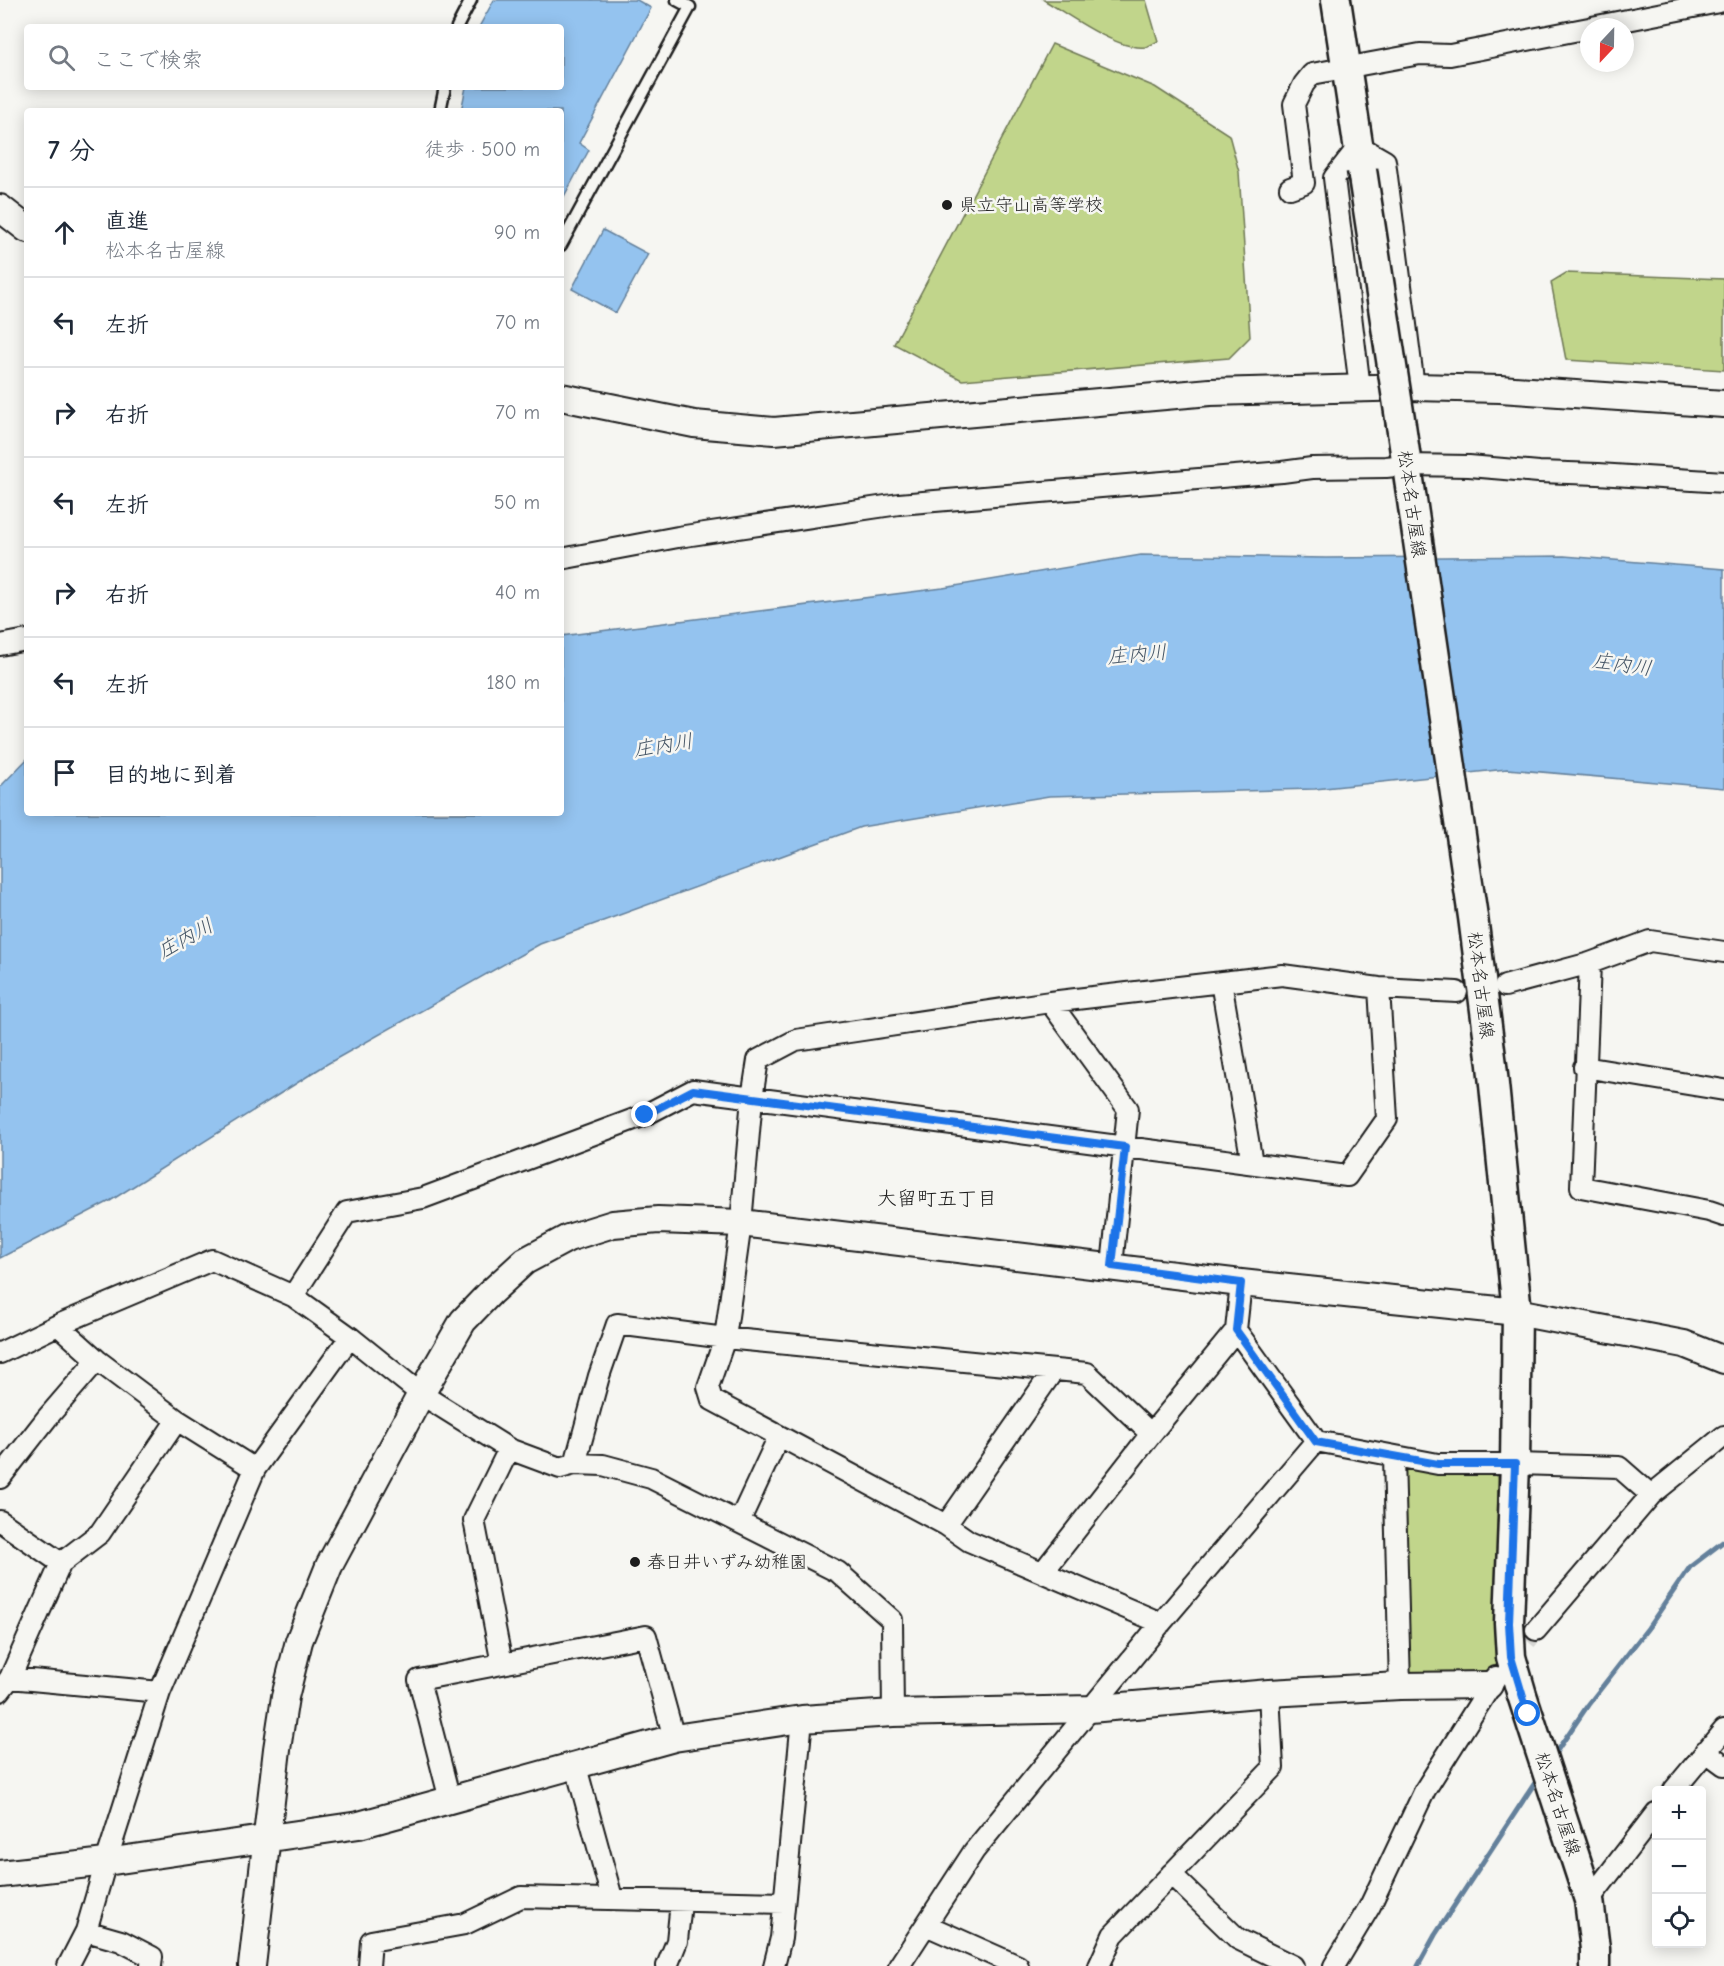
<!DOCTYPE html>
<html lang="ja">
<head>
<meta charset="utf-8">
<style>
	body { margin:0; font-family:"Comic Neue","Klee One",sans-serif; background:#f6f6f7; color:#1f2937 }
	.controls { position:absolute; right:18px; bottom:18px; display:grid; overflow:hidden; border-radius:6px; box-shadow:0 3px 15px #0003 }
	.controls button { width:54px; height:54px; display:grid; place-items:center; padding:0; border:0; border-bottom:2px solid #e0e1e3; background:#fff; color:#1f2937; font:30px sans-serif }
	.compass { position:absolute; left:1580px; top:18px; width:54px; height:54px; border-radius:50%; background:#fff; box-shadow:0 3px 15px #0003; rotate:202deg }
	.stop { position:absolute; width:18px; height:18px; margin:-14px; border:4px solid #1a73e8; border-radius:50%; background:#fff }
	.stop.end { background:#1a73e8; border-color:#fff; box-shadow:0 2px 6px #0008 }
	.list { margin:0; padding:0; list-style:none }
	h2 { display:flex; justify-content:space-between; align-items:center; height:78px; margin:0; padding:0 24px; font-size:26px }
	h2 small { font-size:20px; font-weight:400; color:#747a83 }
	.list li { display:grid; grid-template-columns:39px 1fr auto; gap:18px; align-items:center; box-sizing:border-box; height:90px; padding:0 24px; border-top:2px solid #e0e1e3 }
	.list b { display:block; font-size:22px; white-space:nowrap }
	.list p { margin:0; font-size:20px; white-space:nowrap; color:#747a83 }
	.list em { font-size:20px; font-style:normal; color:#747a83 }
	.icon { flex:none; width:33px; height:33px; fill:none; stroke:currentColor; stroke-width:2; stroke-linecap:round; stroke-linejoin:round }
	.map { position:relative; flex:none; width:1724px; height:1966px; overflow:hidden }
	.search { position:absolute; background:#fff; box-shadow:0 3px 15px #0003; left:24px; top:24px; width:540px; height:66px; display:flex; align-items:center; gap:15px; box-sizing:border-box; padding:0 21px; border-radius:6px; color:#747a83; font-size:22px }
	.panel { position:absolute; background:#fff; box-shadow:0 3px 15px #0003; left:24px; top:108px; width:540px; height:708px; border-radius:6px }
	.map>svg:first-child { display:block }
	.green { fill:#c1d58b; stroke:#6e7854; stroke-width:1.5 }
	.water { fill:#94c3ef; stroke:#64809b; stroke-width:1.5 }
	.lines { fill:none; stroke-linecap:round; stroke-linejoin:round }
	.stream { stroke:#64809b; stroke-width:5 }
	.minor-tunnel { stroke:#d5d5d2; stroke-width:20; stroke-dasharray:20 10; stroke-linecap:butt }
	.service-casing { stroke:#1c1c1c; stroke-width:15 }
	.minor-casing { stroke:#1c1c1c; stroke-width:24 }
	.tertiary-casing { stroke:#1c1c1c; stroke-width:30 }
	.secondary-casing { stroke:#1c1c1c; stroke-width:33 }
	.service { stroke:#f6f6f2; stroke-width:10 }
	.minor { stroke:#f6f6f2; stroke-width:20 }
	.tertiary { stroke:#f6f6f2; stroke-width:26 }
	.secondary { stroke:#f6f6f2; stroke-width:28 }
	.secondary-bridge-casing { stroke:#1c1c1c; stroke-width:33; stroke-linecap:butt }
	.secondary-bridge { stroke:#f6f6f2; stroke-width:28 }
	.route { stroke:#1a73e8; stroke-width:8 }
	.poi-dot { fill:#1c1c1c; stroke:#f6f6f2; stroke-width:2 }
	.labels { text-anchor:middle; stroke-width:5; stroke-linejoin:round; paint-order:stroke }
	.poi-label { font-size:18px; fill:#1c1c1c; stroke:#f6f6f2; text-anchor:start }
	.street-label { font-size:18px; fill:#1c1c1c; stroke:#f6f6f2 }
	.water-label { font-size:20px; font-style:italic; fill:#465666; stroke:#f6f6f2 }
	.neighbourhood-label { font-size:20px; fill:#1c1c1c; stroke:#f6f6f2 }
</style>
</head>
<body>
<div class="map">
<svg width="1724" height="1966" viewBox="0 0 1724 1966">
	<rect width="100%" height="100%" fill="#f6f6f2"/>
	<filter id="ink" filterUnits="userSpaceOnUse"><feTurbulence type="fractalNoise" baseFrequency=".0167" numOctaves="2"/><feDisplacementMap in="SourceGraphic" scale="12" xChannelSelector="R" yChannelSelector="G"/><feConvolveMatrix kernelMatrix="1 2 1 2 8 2 1 2 1" color-interpolation-filters="sRGB"/></filter>
	<g filter="url(#ink)">
		<path class="green" d="M 1044,0 L 1146,0 L 1158,41 C 1154,43 1149,46 1145,47 C 1118,51 1067,14 1044,0 Z
			M 1052,44 L 1155,87 L 1229,135 L 1239,172 L 1250,337 L 1229,358 L 962,380 L 894,344 Z
			M 1566,273 L 1724,279 L 1724,370 L 1566,360 L 1551,282 Z
			M 1404,1465 L 1493,1472 L 1498,1477 L 1496,1622 L 1500,1660 L 1493,1670 L 1486,1674 L 1413,1678 L 1407,1672 L 1398,1471 Z"/>
		<path class="water" d="M 494,0 L 637,0 L 651,8 L 579,143 L 589,150 L 561,202 L 561,111 L 461,111 L 466,87 L 561,87 L 561,27 L 479,27 Z
			M 603,230 L 648,254 L 616,313 L 572,289 Z
			M 1141,555 L 1326,558 L 1564,556 L 1724,569 L 1724,788 L 1507,769 L 1315,789 L 1049,796 L 861,827 L 540,944 L 327,1064 L 110,1201 L 0,1258 L 0,787 L 27,759 L 27,813 L 561,813 L 561,636 L 943,588 Z"/>
		<g class="lines">
			<path class="stream" d="M 1552,1758 L 1588,1705 L 1648,1628 L 1690,1567 L 1724,1541
				M 1418,1966 L 1435,1935 L 1538,1778"/>
			<path class="minor-tunnel" d="M 1507,1663 L 1536,1630"/>
			<g class="service-casing">
				<path id="service" d="M 457,27 L 471,0
					M 440,111 L 445,87
					M 561,245 L 690,7 L 677,0"/>
			</g>
			<g class="minor-casing">
				<path id="minor" d="M 1592,27 L 1724,1
					M 1290,188 L 1304,183 L 1294,104 L 1304,84 L 1312,74 L 1420,54 L 1450,55 L 1589,28
					M 1360,388 L 1334,178 L 1359,146 L 1385,161 L 1414,387
					M 561,559 L 678,537 L 899,504 L 1282,472 L 1312,468 L 1386,467 L 1406,465 L 1469,466 L 1539,472 L 1598,474 L 1724,482
					M 0,645 L 27,640
					M 1590,963 L 1581,1187 L 1709,1211 L 1724,1216
					M 1221,982 L 1252,1163
					M 1505,986 L 1590,963 L 1650,941 L 1724,952
					M 1050,1002 L 1128,1109 L 1112,1266
					M 1584,1067 L 1724,1090
					M 293,1296 L 347,1212 L 423,1198 L 645,1115 L 693,1090 L 1347,1176 L 1387,1119 L 1379,988
					M 58,1325 L 212,1260 L 293,1296 L 350,1337 L 421,1394 L 509,1449 L 560,1468 L 575,1464 L 603,1465 L 651,1478 L 838,1572 L 892,1620 L 893,1713
					M 0,1353 L 58,1325 L 97,1360 L 177,1420 L 255,1469
					M 1316,1441 L 1438,1464 L 1515,1464 L 1619,1467 L 1651,1495
					M 1394,1457 L 1400,1686
					M 575,1464 L 599,1376 L 617,1324 L 725,1338 L 1087,1373 L 1151,1434
					M 0,1478 L 47,1418 L 97,1360
					M 0,1521 L 61,1563
					M 739,1522 L 779,1436
					M 946,1525 L 1053,1371
					M 1043,1572 L 1151,1434 L 1236,1330
					M 1161,1623 L 969,1541 L 946,1525 L 712,1400 L 708,1387 L 725,1338 L 741,1223 L 752,1098 L 758,1060 L 796,1040 L 1050,1002 L 1282,975 L 1379,988 L 1457,992
					M 1536,1630 L 1651,1495 L 1724,1436
					M 502,1664 L 474,1520 L 509,1449
					M 10,1678 L 160,1692
					M 0,1691 L 10,1678 L 61,1563 L 100,1533 L 177,1420
					M 1705,1751 L 1724,1765
					M 576,1767 L 612,1898
					M 1674,1790 L 1724,1730
					M 450,1800 L 419,1680 L 646,1636 L 674,1738
					M 1171,1874 L 1238,1939 L 1293,1966
					M 1589,1900 L 1656,1813
					M 926,1925 L 1018,1966
					M 86,1931 L 121,1941 L 152,1957 L 151,1966
					M 68,1966 L 86,1931 L 106,1862 L 160,1692 L 255,1469 L 350,1337
					M 369,1966 L 371,1941 L 465,1924 L 521,1897 L 784,1903
					M 667,1966 L 677,1941 L 681,1902
					M 774,1966 L 781,1938 L 802,1719
					M 899,1966 L 974,1851 L 1161,1623 L 1316,1441 L 1236,1330 L 1241,1283
					M 1099,1966 L 1113,1935 L 1273,1768 L 1269,1693
					M 1334,1966 L 1370,1906 L 1425,1790 L 1496,1677"/>
			</g>
			<g class="tertiary-casing">
				<path id="tertiary" d="M 0,208 L 27,229
					M 561,397 L 694,424 L 774,431 L 1210,392 L 1414,387 L 1500,389 L 1724,404
					M 0,1874 L 106,1862 L 359,1825 L 674,1738 L 802,1719 L 893,1713 L 1090,1709 L 1269,1693 L 1400,1686 L 1489,1685
					M 252,1966 L 277,1749 L 285,1697 L 299,1641 L 329,1566 L 421,1394 L 463,1321 L 490,1293 L 525,1261 L 568,1238 L 613,1224 L 658,1220 L 741,1223 L 1241,1283 L 1517,1312 L 1684,1344 L 1724,1360"/>
			</g>
			<g class="secondary-casing">
				<path id="secondary" d="M 1336,0 L 1362,170
					M 1401,425 L 1473,917 L 1492,1065 L 1517,1312 L 1515,1464 L 1509,1623 L 1511,1657 L 1522,1695 L 1589,1900 L 1595,1949 L 1595,1966"/>
			</g>
			<use href="#service" class="service"/>
			<use href="#minor" class="minor"/>
			<use href="#tertiary" class="tertiary"/>
			<use href="#secondary" class="secondary"/>
			<g class="secondary-bridge-casing">
				<path id="secondary-bridge" d="M 1362,170 L 1401,425"/>
			</g>
			<use href="#secondary-bridge" class="secondary-bridge"/>
		</g>
	</g>
	<g class="lines" filter="url(#ink)">
		<path class="route" d="M 645,1115 L 693,1090 L 1125,1147 L 1112,1266 L 1241,1283 L 1236,1330 L 1316,1442 L 1438,1464 L 1515,1464 L 1509,1623 L 1511,1657 L 1528,1714"/>
	</g>
	<g class="poi-dot">
		<circle cx="947" cy="205" r="6"/>
		<circle cx="635" cy="1562" r="6"/>
	</g>
	<g class="labels">
		<g class="poi-label">
			<text x="959" y="211">県立守山高等学校</text>
			<text x="647" y="1568">春日井いずみ幼稚園</text>
		</g>
		<g class="street-label">
			<text transform="translate(1412 504) rotate(82)" y="6">松本名古屋線</text>
			<text transform="translate(1481 985) rotate(83)" y="6">松本名古屋線</text>
			<text transform="translate(1558 1804) rotate(72)" y="6">松本名古屋線</text>
		</g>
		<g class="water-label">
			<text transform="translate(1137 654) rotate(-5)" y="7">庄内川</text>
			<text transform="translate(1622 664) rotate(8)" y="7">庄内川</text>
			<text transform="translate(663 745) rotate(-9)" y="7">庄内川</text>
			<text transform="translate(185 938) rotate(-29)" y="7">庄内川</text>
		</g>
		<g class="neighbourhood-label">
			<text x="937" y="1205">大留町五丁目</text>
		</g>
	</g>
</svg>
<div class="controls">
<button>+</button>
<button>−</button>
<button><svg class="icon" aria-label="locate" viewBox="0 0 24 24"><circle cx="12" cy="12" r="6"/><path d="M12 2v4M12 18v4M2 12h4M18 12h4"/></svg></button>
</div>
<svg class="compass" viewBox="-18 -18 36 36"><path d="M0-13l5 13h-10z" fill="#e53935"/><path d="M0 13l5-13h-10z" fill="#747a83"/></svg>
<div class="stop" style="left:1528px;top:1714px"></div>
<div class="stop end" style="left:645px;top:1115px"></div>
<div class="search"><svg class="icon" aria-label="search" viewBox="0 0 24 24"><circle cx="10" cy="10" r="6"/><path d="M15 15l6 6"/></svg>ここで検索</div>
<section class="panel">
<h2>7 分<small>徒歩 · 500 m</small></h2>
<ul class="list">
<li><svg class="icon" aria-label="ahead" viewBox="0 0 24 24"><path d="M12 20V5M6 11l6-6 6 6"/></svg><div><b>直進</b><p>松本名古屋線</p></div><em>90 m</em></li>
<li><svg class="icon" aria-label="left" viewBox="0 0 24 24"><path d="M17 20v-9H6M10 6l-5 5 5 5"/></svg><div><b>左折</b></div><em>70 m</em></li>
<li><svg class="icon" aria-label="right" viewBox="0 0 24 24"><path d="M7 20v-9h11M14 6l5 5-5 5"/></svg><div><b>右折</b></div><em>70 m</em></li>
<li><svg class="icon" aria-label="left" viewBox="0 0 24 24"><path d="M17 20v-9H6M10 6l-5 5 5 5"/></svg><div><b>左折</b></div><em>50 m</em></li>
<li><svg class="icon" aria-label="right" viewBox="0 0 24 24"><path d="M7 20v-9h11M14 6l5 5-5 5"/></svg><div><b>右折</b></div><em>40 m</em></li>
<li><svg class="icon" aria-label="left" viewBox="0 0 24 24"><path d="M17 20v-9H6M10 6l-5 5 5 5"/></svg><div><b>左折</b></div><em>180 m</em></li>
<li><svg class="icon" aria-label="arrive" viewBox="0 0 24 24"><path d="M6 21V4h12l-3 4 3 4H6"/></svg><div><b>目的地に到着</b></div></li>
</ul>
</section>
</div>
</body>
</html>
